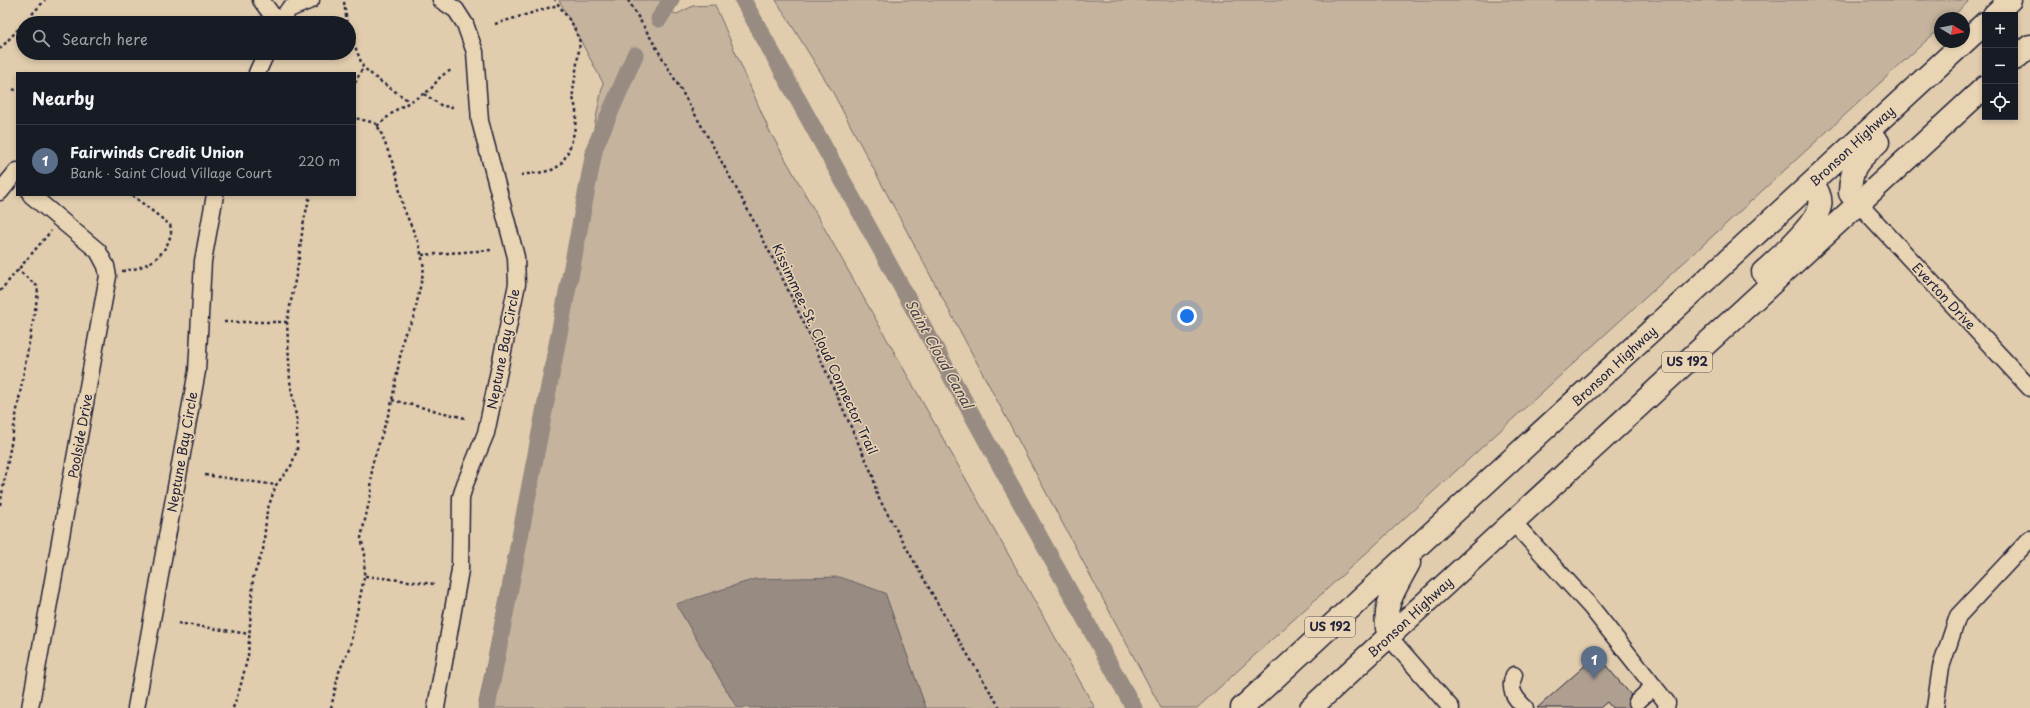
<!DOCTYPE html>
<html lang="en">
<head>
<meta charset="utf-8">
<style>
	body { margin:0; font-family:"Playpen Sans",sans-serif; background:#20242c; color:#f1f3f6 }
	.controls { position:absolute; right:12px; top:12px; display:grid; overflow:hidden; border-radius:0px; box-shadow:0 2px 6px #0003 }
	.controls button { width:36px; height:36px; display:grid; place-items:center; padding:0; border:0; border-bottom:1px solid #363941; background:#171b24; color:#f1f3f6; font:20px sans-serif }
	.compass { position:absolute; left:1934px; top:12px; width:36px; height:36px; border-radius:50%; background:#171b24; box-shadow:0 2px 6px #0003; rotate:100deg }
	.you { position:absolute; left:1187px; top:316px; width:14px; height:14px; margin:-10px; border:3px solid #fff; border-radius:50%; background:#1a73e8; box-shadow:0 0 0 6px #1a73e833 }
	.badge { display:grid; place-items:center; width:26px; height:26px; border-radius:50%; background:#9495a2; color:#fff; font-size:13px; font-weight:700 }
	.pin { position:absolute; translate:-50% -33px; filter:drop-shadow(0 1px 2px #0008) }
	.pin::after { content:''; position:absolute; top:21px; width:14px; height:12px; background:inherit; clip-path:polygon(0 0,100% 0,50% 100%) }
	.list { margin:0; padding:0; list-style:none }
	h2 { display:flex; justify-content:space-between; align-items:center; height:52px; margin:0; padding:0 16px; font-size:17px }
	h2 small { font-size:13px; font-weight:400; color:#9ea1a6 }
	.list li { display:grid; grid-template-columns:26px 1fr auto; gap:12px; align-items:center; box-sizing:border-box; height:72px; padding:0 16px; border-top:1px solid #363941 }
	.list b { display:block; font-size:15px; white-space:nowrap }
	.list p { margin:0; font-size:13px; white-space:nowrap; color:#9ea1a6 }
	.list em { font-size:13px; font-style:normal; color:#9ea1a6 }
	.icon { flex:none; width:22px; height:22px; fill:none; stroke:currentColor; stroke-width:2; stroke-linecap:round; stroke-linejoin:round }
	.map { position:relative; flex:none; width:2030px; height:708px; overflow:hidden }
	.search { position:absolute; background:#171b24; box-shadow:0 2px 6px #0003; left:16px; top:16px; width:340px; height:44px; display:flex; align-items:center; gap:10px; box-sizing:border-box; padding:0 14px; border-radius:22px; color:#9ea1a6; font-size:15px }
	.panel { position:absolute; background:#171b24; box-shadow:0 2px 6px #0003; left:16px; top:72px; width:340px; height:124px; border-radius:0px }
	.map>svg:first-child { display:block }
	.green { fill:#c5b39d; stroke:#746a6c }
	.water { fill:#988c82; stroke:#696266 }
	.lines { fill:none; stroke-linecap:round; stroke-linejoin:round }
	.canal { stroke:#988c82; stroke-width:17 }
	.building { fill:#af9f90; stroke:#22223b }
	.minor-casing { stroke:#22223b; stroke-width:19 }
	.highway-casing { stroke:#22223b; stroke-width:25 }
	.path { stroke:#22223b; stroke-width:2.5; stroke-dasharray:3 3; stroke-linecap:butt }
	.minor { stroke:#e9d4b3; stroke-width:16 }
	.highway { stroke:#e9d4b3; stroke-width:22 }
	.labels { text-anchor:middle; stroke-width:3; stroke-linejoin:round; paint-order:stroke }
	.shield { fill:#e9d4b3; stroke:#5e575f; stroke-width:1 }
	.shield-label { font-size:12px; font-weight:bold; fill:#22223b }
	.street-label { font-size:13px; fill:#22223b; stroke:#e9d4b3 }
	.water-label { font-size:14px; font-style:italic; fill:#454250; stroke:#e9d4b3 }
</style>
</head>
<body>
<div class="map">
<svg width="2030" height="708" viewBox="0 0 2030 708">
	<rect width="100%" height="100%" fill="#e1cdae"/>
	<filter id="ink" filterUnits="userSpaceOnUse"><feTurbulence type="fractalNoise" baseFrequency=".025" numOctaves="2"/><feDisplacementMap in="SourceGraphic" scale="8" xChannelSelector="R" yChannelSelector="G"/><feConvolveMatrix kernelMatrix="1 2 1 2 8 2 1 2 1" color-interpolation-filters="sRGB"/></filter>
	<g filter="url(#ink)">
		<path class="green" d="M 559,0 L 661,0 L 662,9 L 677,14 L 693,6 L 715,5 L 769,130 L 1095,708 L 926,708 L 885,593 L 676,604 L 737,708 L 478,708 L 603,83 Z
			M 776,0 L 1970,0 L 1951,18 L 1940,18 L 1940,28 L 1197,708 L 1161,708 L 831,89 Z"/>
		<path class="water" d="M 840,577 L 885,593 L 926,708 L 737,708 L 676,604 L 755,579 Z"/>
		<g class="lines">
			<path class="canal" d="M 743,0 L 1134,708
				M 659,19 L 671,0
				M 487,708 L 595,147 L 635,55"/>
		</g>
		<path class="building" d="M 1597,655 L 1631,695 L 1628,700 L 1630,708 L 1612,708 L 1607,702 L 1600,708 L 1537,708 Z"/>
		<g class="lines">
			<g class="minor-casing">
				<path id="minor" d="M 261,0 L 278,23
					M 279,23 L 289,9 L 311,0
					M 257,73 L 266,53
					M 0,192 L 17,171
					M 1859,204 L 2030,388
					M 1513,522 L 1590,606 L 1667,703 L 1666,708
					M 1389,637 L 1451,708
					M 1514,675 C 1508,690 1515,698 1525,708
					M 1637,702 L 1654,686
					M 30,708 L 108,276 L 106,266 L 98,251 L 31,195
					M 136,708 L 197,371 L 203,261 L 215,195
					M 436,708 L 460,570 L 461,497 L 465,484 L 486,433 L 517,284 L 516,257 L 480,121 L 475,52 L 465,24 L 456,10 L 441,0
					M 1935,708 L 1941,667 L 1958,616 L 2030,539"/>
			</g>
			<g class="highway-casing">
				<path id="highway" d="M 1994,15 L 2010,0
					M 2015,59 L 2030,46
					M 1859,204 L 1850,193 C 1851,165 1858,161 1878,142
					M 1763,272 C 1777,260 1817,223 1820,206 C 1822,197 1817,190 1812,183
					M 1389,637 C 1380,607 1396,588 1409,563
					M 1242,708 L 1985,23
					M 1311,708 L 1985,87"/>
			</g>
			<path class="path" d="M 628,0 C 671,72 713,144 752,218 C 796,302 834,389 873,476 L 877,495 L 948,622 L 1000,708
				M 344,2 L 347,23
				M 24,23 L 45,0
				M 495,24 L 558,5
				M 349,31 L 363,67 L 377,79 L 409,101
				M 0,49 L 23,24
				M 355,83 L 363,67
				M 13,89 L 17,91
				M 424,94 L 442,106 L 453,107
				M 377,126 L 396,110 L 430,90 L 441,76 L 453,69
				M 521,175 C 531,173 545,173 554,169 C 570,161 577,126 576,110 C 575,103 572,98 573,92 L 580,42 L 573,25 L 555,0
				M 422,255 L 491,250
				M 122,271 C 142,269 162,260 169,240 C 171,235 172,230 170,225 L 132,195
				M 0,291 L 51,231
				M 224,322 L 287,322
				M 392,400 L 465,418
				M 205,475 L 276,485
				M 0,505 L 38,293 L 37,286 L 18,270
				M 365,576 L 434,584
				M 178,623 L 249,634
				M 233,708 L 240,688 L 248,656 L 253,578 L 263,550 L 267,511 L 276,485 L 291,466 L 297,450 L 297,422 L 290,381 L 287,322 L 298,265 L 303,225 L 310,195
				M 331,708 L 339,672 L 350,646 L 364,578 L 365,554 L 361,538 L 371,493 L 372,465 L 391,406 L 404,335 L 414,317 L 424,268 L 419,244 L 403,207 L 396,172 L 380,130 L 375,123 L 355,118"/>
			<use href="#minor" class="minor"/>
			<use href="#highway" class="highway"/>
		</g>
	</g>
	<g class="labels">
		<g class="shield">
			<rect x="1662" y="352" width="50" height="20" rx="3"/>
			<rect x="1305" y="617" width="50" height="20" rx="3"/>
		</g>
		<g class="shield-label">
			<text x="1687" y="366">US 192</text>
			<text x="1330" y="631">US 192</text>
		</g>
		<g class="street-label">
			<text transform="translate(1852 146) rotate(-43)" y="5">Bronson Highway</text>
			<text transform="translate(1944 296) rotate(47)" y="5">Everton Drive</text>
			<text transform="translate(503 349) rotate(-79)" y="5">Neptune Bay Circle</text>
			<text transform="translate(825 349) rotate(65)" y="5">Kissimmee-St. Cloud Connector Trail</text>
			<text transform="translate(1614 366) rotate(-43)" y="5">Bronson Highway</text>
			<text transform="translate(80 436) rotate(-80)" y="5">Poolside Drive</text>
			<text transform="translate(182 452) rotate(-80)" y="5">Neptune Bay Circle</text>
			<text transform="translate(1410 617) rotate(-43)" y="5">Bronson Highway</text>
		</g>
		<g class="water-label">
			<text transform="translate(939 354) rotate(61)" y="5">Saint Cloud Canal</text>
		</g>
	</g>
</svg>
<div class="controls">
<button>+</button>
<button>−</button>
<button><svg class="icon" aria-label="locate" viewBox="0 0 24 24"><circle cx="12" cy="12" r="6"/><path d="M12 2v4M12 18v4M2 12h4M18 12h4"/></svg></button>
</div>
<svg class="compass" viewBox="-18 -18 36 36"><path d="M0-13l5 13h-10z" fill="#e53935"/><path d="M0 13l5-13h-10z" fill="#9ea1a6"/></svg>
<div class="you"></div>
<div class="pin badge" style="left:1594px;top:679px;background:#5c6f8a">1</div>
<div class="search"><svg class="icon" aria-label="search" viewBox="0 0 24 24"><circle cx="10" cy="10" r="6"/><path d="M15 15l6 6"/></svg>Search here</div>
<section class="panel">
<h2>Nearby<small></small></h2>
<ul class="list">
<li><span class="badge" style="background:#5c6f8a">1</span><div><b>Fairwinds Credit Union</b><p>Bank · Saint Cloud Village Court</p></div><em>220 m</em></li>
</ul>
</section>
</div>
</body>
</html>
